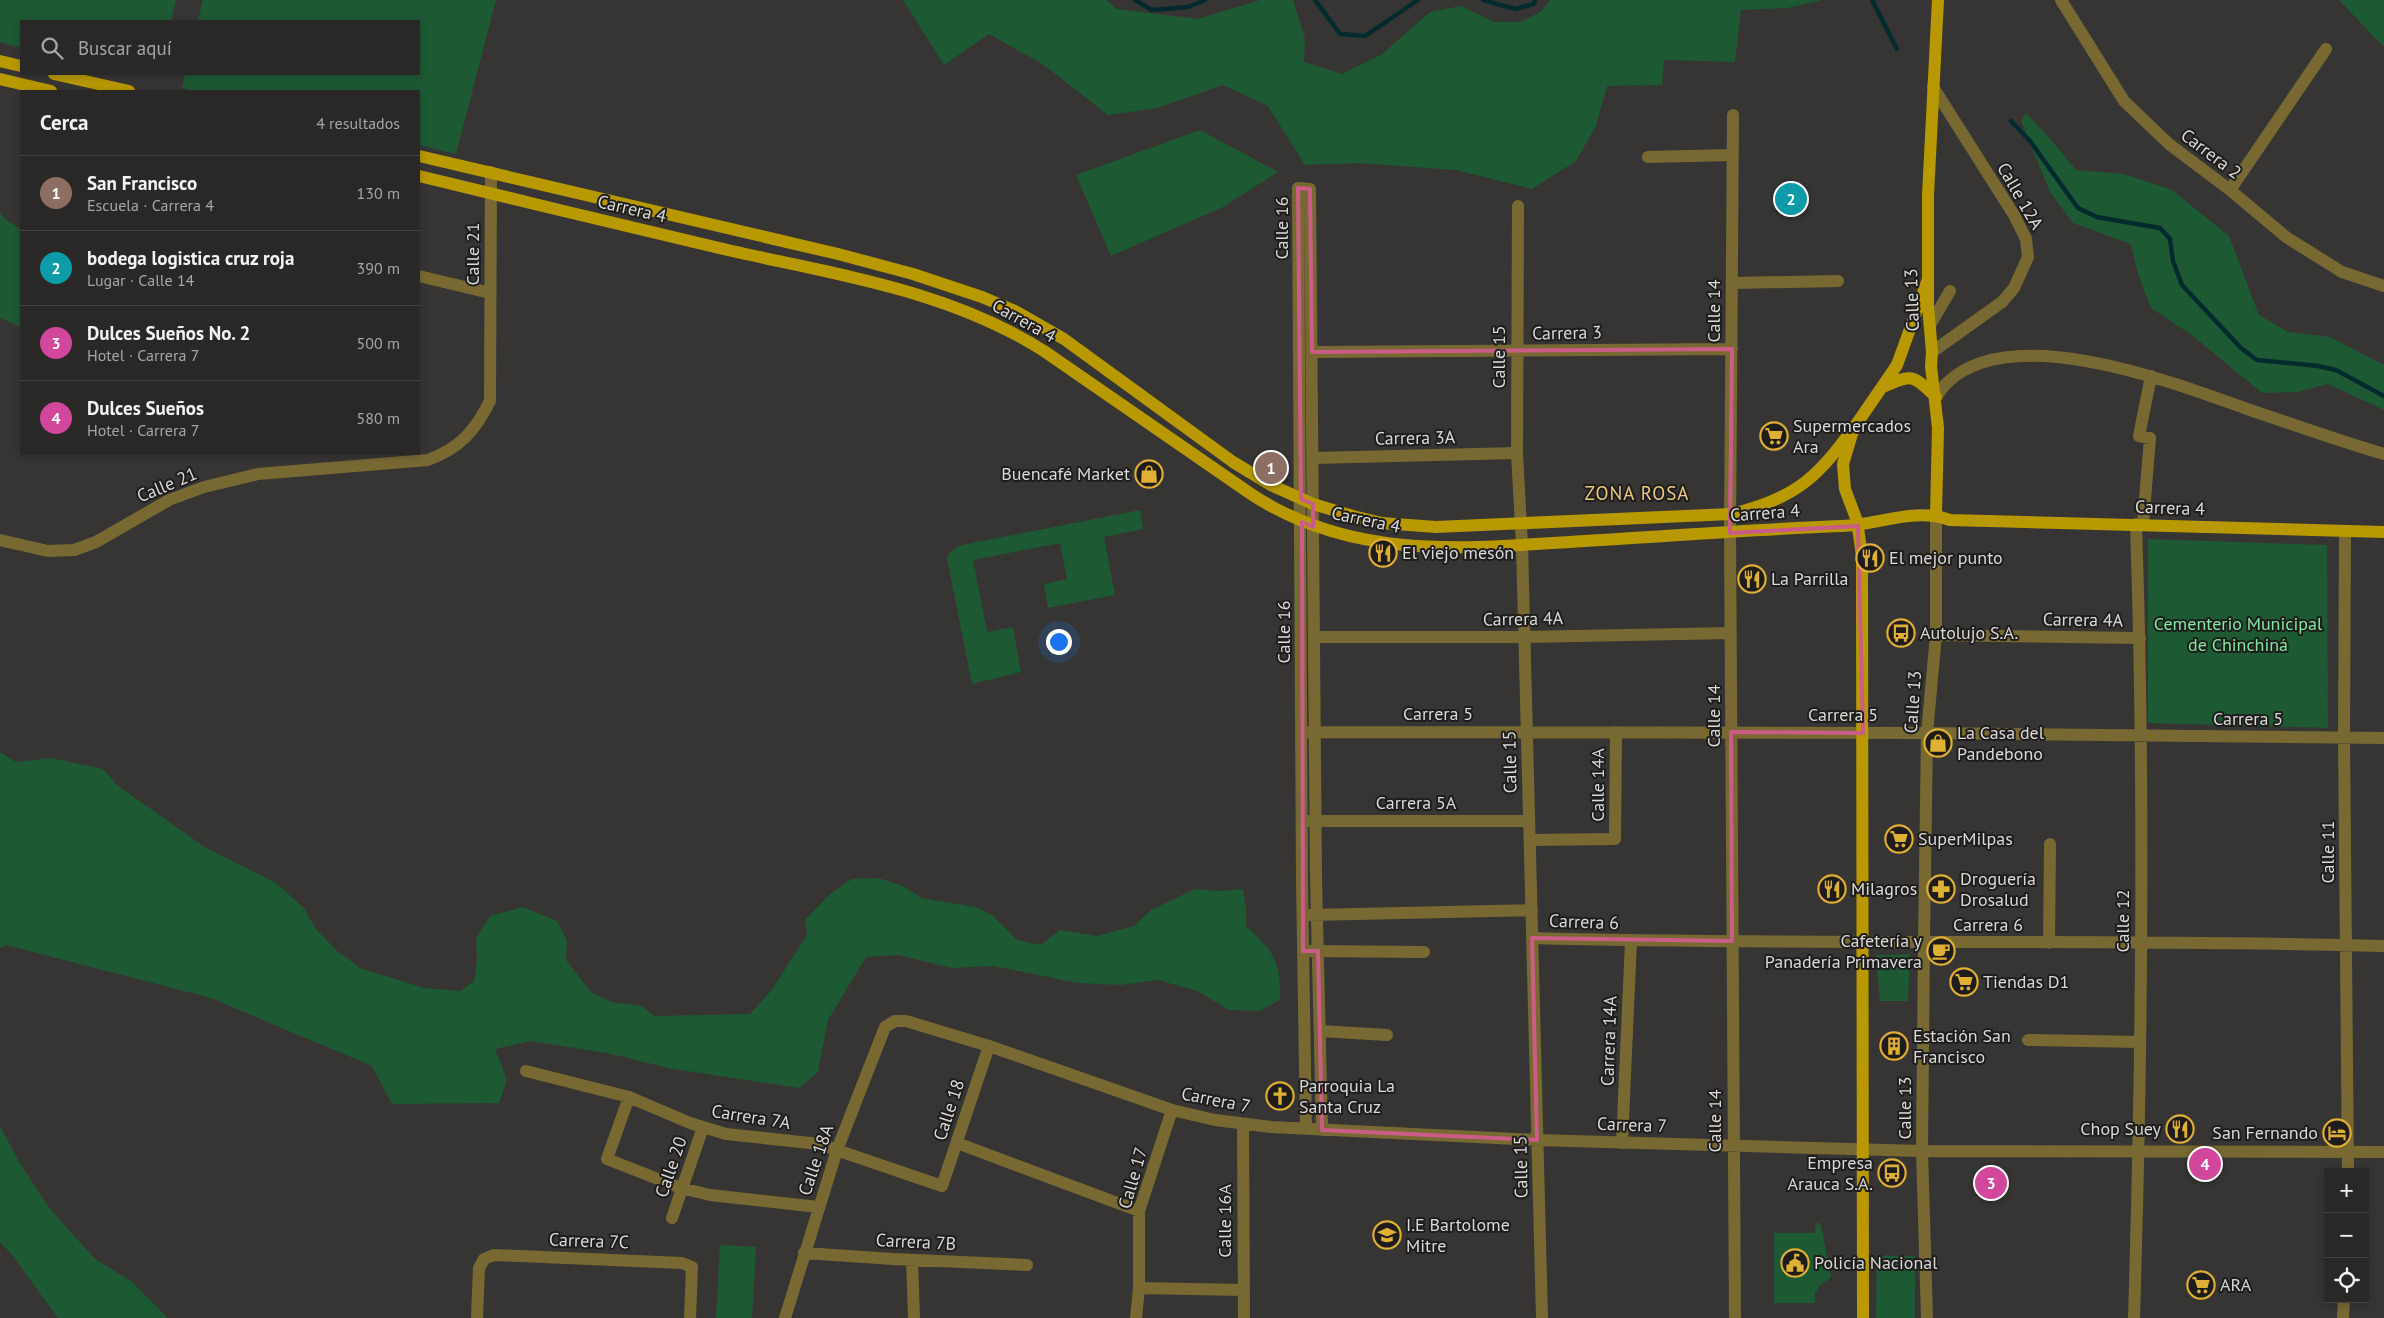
<!DOCTYPE html>
<html lang="es">
<head>
<meta charset="utf-8">
<style>
	body { margin:0; font-family:"PT Sans",sans-serif; background:#31302e; color:#f1f3f6 }
	.controls { position:absolute; right:15px; bottom:15px; display:grid; overflow:hidden; border-radius:0px; box-shadow:0 2px 8px #0003 }
	.controls button { width:45px; height:45px; display:grid; place-items:center; padding:0; border:0; border-bottom:1px solid #454443; background:#292826; color:#f1f3f6; font:25px sans-serif }
	.you { position:absolute; left:1058px; top:641px; width:18px; height:18px; margin:-12px; border:4px solid #fff; border-radius:50%; background:#1a73e8; box-shadow:0 0 0 8px #1a73e833 }
	.badge { display:grid; place-items:center; width:32px; height:32px; border-radius:50%; background:#1a73e8; color:#fff; font-size:16px; font-weight:700 }
	.pin { position:absolute; translate:-50% -50%; border:2px solid #fff; box-shadow:0 1px 5px #0006 }
	.list { margin:0; padding:0; list-style:none }
	h2 { display:flex; justify-content:space-between; align-items:center; height:65px; margin:0; padding:0 20px; font-size:21px }
	h2 small { font-size:16px; font-weight:400; color:#a5a6a7 }
	.list li { display:grid; grid-template-columns:32px 1fr auto; gap:15px; align-items:center; box-sizing:border-box; height:75px; padding:0 20px; border-top:1px solid #454443 }
	.list b { display:block; font-size:19px; white-space:nowrap }
	.list p { margin:0; font-size:16px; white-space:nowrap; color:#a5a6a7 }
	.list em { font-size:16px; font-style:normal; color:#a5a6a7 }
	.icon { flex:none; width:28px; height:28px; fill:none; stroke:currentColor; stroke-width:2; stroke-linecap:round; stroke-linejoin:round }
	.map { position:relative; flex:none; width:2384px; height:1318px; overflow:hidden }
	.search { position:absolute; background:#292826; box-shadow:0 2px 8px #0003; left:20px; top:20px; width:400px; height:55px; display:flex; align-items:center; gap:12px; box-sizing:border-box; padding:0 18px; border-radius:0px; color:#a5a6a7; font-size:19px }
	.panel { position:absolute; background:#292826; box-shadow:0 2px 8px #0003; left:20px; top:90px; width:400px; height:365px; border-radius:0px }
	.map>svg:first-child { display:block }
	.green { fill:#1d5933 }
	.lines { fill:none; stroke-linecap:round; stroke-linejoin:round }
	.stream { stroke:#032b2e; stroke-width:4.5 }
	.minor { stroke:#786933; stroke-width:12 }
	.major { stroke:#b99901; stroke-width:12 }
	.marked { fill:none; stroke:#cb5c87; stroke-width:4; stroke-linejoin:round }
	.labels { text-anchor:middle; stroke-width:4; stroke-linejoin:round; paint-order:stroke }
	.street-label { font-size:18px; fill:#dbdad8; stroke:#1e1d1c }
	.poi-label { font-size:18px; fill:#dbdad8; stroke:#1e1d1c; text-anchor:start }
	.park-label { font-size:18px; fill:#82e7a1; stroke:#1e1d1c }
	.neighbourhood-label { font-size:19px; letter-spacing:1px; fill:#ecca80; stroke:#1e1d1c }
</style>
</head>
<body>
<div class="map">
<svg width="2384" height="1318" viewBox="0 0 2384 1318">
	<rect width="100%" height="100%" fill="#373533"/>
	<path class="green" d="M 0,0 L 176,0 L 171,21 L 21,21 L 21,48 L 0,42 Z
		M 203,0 L 496,0 L 456,154 L 419,145 L 419,91 L 193,91 L 182,88 L 185,74 L 419,74 L 419,21 L 198,21 Z
		M 903,0 L 1106,0 L 1117,9 L 1198,19 L 1260,0 L 1293,0 L 1305,39 L 1304,62 L 1342,74 L 1381,55 L 1430,12 L 1461,6 L 1494,22 L 1521,22 L 1542,11 L 1550,0 L 1822,0 L 1787,8 L 1741,10 L 1735,62 L 1664,60 L 1662,85 L 1607,86 L 1596,126 L 1576,161 L 1532,189 L 1456,170 L 1358,163 L 1305,165 L 1268,106 L 1223,85 L 1157,108 L 1108,115 L 1044,65 L 989,34 L 944,65 Z
		M 2339,0 L 2384,0 L 2384,46 L 2382,45 Z
		M 2026,113 L 2047,135 L 2076,170 L 2124,174 L 2172,190 L 2229,236 L 2259,315 L 2288,332 L 2330,337 L 2384,365 L 2384,410 L 2328,384 L 2297,392 L 2262,393 L 2193,336 L 2151,308 L 2138,274 L 2131,244 L 2073,223 L 2050,192 L 2021,121 Z
		M 1200,130 L 1278,172 L 1223,207 L 1111,256 L 1076,175 Z
		M 0,213 L 6,220 L 21,229 L 21,327 L 0,318 Z
		M 1140,510 L 1143,529 L 1104,537 L 1115,595 L 1048,608 L 1044,584 L 1067,579 L 1060,543 L 973,560 L 987,632 L 1013,627 L 1021,672 L 972,684 L 947,558 L 951,551 L 962,545 Z
		M 2148,539 L 2327,545 L 2328,728 L 2148,723 Z
		M 0,752 L 16,762 L 51,758 L 103,769 L 117,785 L 206,848 L 276,883 L 304,908 L 315,928 L 336,950 L 360,968 L 424,988 L 460,991 L 474,981 L 477,961 L 476,938 L 490,916 L 523,907 L 557,921 L 567,941 L 566,960 L 591,992 L 611,1002 L 641,1006 L 654,1016 L 750,1014 L 771,991 L 807,935 L 805,920 L 831,893 L 852,879 L 878,878 L 901,885 L 922,898 L 976,907 L 992,915 L 1017,940 L 1041,945 L 1060,930 L 1097,936 L 1134,926 L 1151,910 L 1195,889 L 1220,891 L 1243,889 L 1246,907 L 1246,926 C 1274,951 1281,962 1280,1000 L 1259,1011 L 1229,1010 L 1197,991 L 1158,980 L 1120,985 L 1078,983 L 993,966 L 952,968 L 898,955 L 866,957 L 828,1020 L 818,1072 L 799,1088 L 668,1068 L 607,1053 L 530,1041 L 495,1049 L 507,1080 L 499,1103 L 392,1104 L 372,1066 L 211,998 L 6,945 L 0,948 Z
		M 1910,954 L 1908,1001 L 1880,1001 L 1876,955 Z
		M 0,1126 L 18,1160 L 50,1209 L 95,1259 L 131,1281 L 168,1318 L 58,1318 L 12,1255 L 0,1242 Z
		M 1816,1222 L 1821,1225 L 1831,1277 L 1819,1286 L 1817,1292 L 1815,1292 L 1815,1303 L 1774,1303 L 1774,1233 L 1815,1233 Z
		M 720,1245 L 756,1247 L 752,1318 L 716,1318 Z
		M 1877,1256 L 1915,1256 L 1915,1318 L 1876,1318 Z"/>
	<g class="lines">
		<path class="stream" d="M 1135,0 L 1152,10 L 1188,7 L 1205,0
			M 1315,0 L 1340,34 L 1365,36 L 1418,0
			M 1483,0 L 1515,9 L 1534,4 L 1535,0
			M 1872,0 L 1897,49
			M 2011,121 L 2030,141 L 2078,208 L 2097,217 L 2160,228 L 2170,239 L 2173,261 L 2182,285 L 2241,348 L 2257,360 L 2318,366 L 2336,370 L 2384,396"/>
		<path class="minor" d="M 2061,0 L 2124,101 L 2169,144 L 2230,190 L 2286,237 L 2342,272 L 2384,286
			M 1733,115 L 1730,533 L 1735,1318
			M 1648,157 L 1733,155
			M 2230,190 L 2326,49
			M 1518,206 L 1517,453 L 1522,545 L 1542,1318
			M 419,276 L 490,293
			M 1732,283 L 1838,281
			M 1930,325 L 1950,291
			M 1312,352 L 1732,349
			M 1932,352 L 2002,302 L 2014,288 L 2028,257 L 2026,239 L 2014,215 L 1933,87
			M 1936,397 C 1940,392 1943,386 1948,382 C 2014,320 2177,384 2250,410 C 2295,425 2339,441 2384,454
			M 1314,458 L 1517,453
			M 2143,524 L 2150,438 L 2139,436 L 2151,376
			M 2345,531 L 2344,737 L 2348,1172
			M 0,540 L 48,551 L 74,550 L 96,542 L 169,500 L 204,487 L 258,474 L 428,460 C 460,448 475,431 490,401 L 491,172
			M 1936,635 L 2140,638
			M 1315,637 L 1525,637 L 1731,633
			M 1307,732 L 1927,733 L 2384,738
			M 1307,821 L 1529,821
			M 1530,840 L 1615,839 L 1616,732
			M 1310,915 L 1532,910
			M 1532,938 C 1816,946 2100,938 2384,946
			M 2049,943 L 2050,844
			M 1311,951 L 1424,952
			M 1320,1031 L 1387,1035
			M 2028,1040 L 2140,1042
			M 526,1071 L 629,1097 L 690,1123 L 726,1134 L 819,1144 L 942,1186 L 989,1046
			M 629,1097 L 607,1159 L 681,1188 L 710,1195 L 818,1207
			M 1243,1124 L 1244,1318
			M 1306,1129 L 1302,881 L 1298,188 L 1310,189 L 1316,877 L 1322,1130
			M 957,1143 L 1139,1211
			M 1622,1143 L 1631,941
			M 672,1218 L 703,1127
			M 804,1253 L 893,1259 L 1027,1265
			M 912,1260 L 914,1318
			M 1139,1288 L 1243,1290
			M 477,1318 L 479,1268 L 484,1259 L 494,1255 L 682,1263 L 692,1267 L 690,1318
			M 785,1318 L 837,1150 L 885,1027 L 895,1021 L 906,1021 L 989,1046 L 1172,1110 L 1215,1120 L 1271,1127 L 1537,1140 L 1922,1151 L 2384,1152
			M 1136,1318 L 1139,1288 L 1139,1211 L 1172,1110
			M 1927,1318 L 1922,1151 L 1924,943 L 1927,733 L 1936,635 L 1936,515
			M 2134,1318 C 2142,1054 2145,788 2136,524
			M 2343,1318 L 2344,1299"/>
		<path class="major" d="M 0,61 L 21,66
			M 54,74 L 129,91
			M 0,79 L 51,91
			M 419,156 L 838,254 L 913,274 L 982,297 L 1015,311 L 1064,339 L 1233,462 L 1271,485 L 1313,504 L 1353,516 L 1382,523 L 1436,527 L 1731,514 C 1800,498 1820,474 1860,419
			M 419,176 C 523,201 628,227 732,251 C 839,275 950,291 1044,351 L 1251,494 C 1354,562 1469,548 1585,541 C 1671,536 1757,529 1842,526 C 1879,525 1913,507 1950,520 L 2384,532
			M 1883,387 C 1913,373 1912,375 1936,397
			M 1936,515 L 1938,428 L 1931,366 L 1932,352 L 1928,306 L 1928,195 L 1938,0
			M 1863,1318 L 1862,556 L 1857,521 L 1845,489 L 1843,464 L 1852,434 L 1860,419 L 1897,365 L 1928,279"/>
	</g>
	<path class="marked" d="M 1298,188 L 1310,189 L 1312,352 L 1732,349 L 1730,533 L 1858,526 L 1863,733 L 1731,732 L 1732,941 L 1532,938 L 1537,1140 L 1322,1130 L 1318,951 L 1303,951 L 1302,522 L 1313,527 L 1313,504 L 1301,499 Z"/>
	<defs>
		<g id="supermarket-ring" transform="scale(1.4375)"><circle r="9.5" fill="#1e1d1c" stroke="#e0b034" stroke-width="1.5"/><path d="M-6-5.5h2.5l.6 2H6L4.5 2H-2.5L-4.4-4H-6ZM-1.5 3.2a1.3 1.3 0 1 0 .1 0ZM3 3.2a1.3 1.3 0 1 0 .1 0Z" fill="#e0b034"/></g>
		<g id="shop-ring" transform="scale(1.4375)"><circle r="9.5" fill="#1e1d1c" stroke="#e0b034" stroke-width="1.5"/><path d="M-5-2.5h2.3a2.7 3.5 0 0 1 5.4 0H5L5.5 6h-11ZM-1.5-2.5h3a1.5 2.3 0 0 0-3 0Z" fill="#e0b034"/></g>
		<g id="restaurant-ring" transform="scale(1.4375)"><circle r="9.5" fill="#1e1d1c" stroke="#e0b034" stroke-width="1.5"/><path d="M-5-6h1v4h1v-4h1v4h1v-4h1v5L-1.5 .5V6h-2V.5L-5-1ZM5-6V6H3V1.5H1.5Q1.5-4 5-6Z" fill="#e0b034"/></g>
		<g id="bus-ring" transform="scale(1.4375)"><circle r="9.5" fill="#1e1d1c" stroke="#e0b034" stroke-width="1.5"/><path d="M-5-6H5V4H4V6H2V4H-2V6H-4V4H-5ZM-3.5-4V0h7V-4ZM-3.5 1.2v1.5H-2V1.2ZM2 1.2v1.5H3.5V1.2Z" fill="#e0b034"/></g>
		<g id="pharmacy-ring" transform="scale(1.4375)"><circle r="9.5" fill="#1e1d1c" stroke="#e0b034" stroke-width="1.5"/><path d="M-2-6h4v4h4v4h-4v4h-4v-4h-4v-4h4Z" fill="#e0b034"/></g>
		<g id="cafe-ring" transform="scale(1.4375)"><circle r="9.5" fill="#1e1d1c" stroke="#e0b034" stroke-width="1.5"/><path d="M-5.5-4.5H6V0H3Q3 3.5 0 3.5H-2.5Q-5.5 3.5-5.5 0ZM3-3.2v2h1.7v-2ZM-6 4.5H4V6H-6Z" fill="#e0b034"/></g>
		<g id="building-ring" transform="scale(1.4375)"><circle r="9.5" fill="#1e1d1c" stroke="#e0b034" stroke-width="1.5"/><path d="M-4-6H4V6H1V3H-1V6H-4ZM-2.5-4.3h1.7v1.8h-1.7ZM.8-4.3h1.7v1.8H.8ZM-2.5-1h1.7V.8h-1.7ZM.8-1h1.7V.8H.8Z" fill="#e0b034"/></g>
		<g id="church-ring" transform="scale(1.4375)"><circle r="9.5" fill="#1e1d1c" stroke="#e0b034" stroke-width="1.5"/><path d="M-1.2-6h2.4v3.5h3.3v2.4h-3.3V6h-2.4V-.1h-3.3v-2.4h3.3Z" fill="#e0b034"/></g>
		<g id="hotel-ring" transform="scale(1.4375)"><circle r="9.5" fill="#1e1d1c" stroke="#e0b034" stroke-width="1.5"/><path d="M-6-4.5h1.5V1H6V5H4.5V3h-9V5H-6ZM-4 0a1.8 1.8 0 1 1 3.6 0ZM.5 0V-2.5h3Q6-2.5 6 0Z" fill="#e0b034"/></g>
		<g id="school-ring" transform="scale(1.4375)"><circle r="9.5" fill="#1e1d1c" stroke="#e0b034" stroke-width="1.5"/><path d="M0-5L7-2L0 1L-7-2ZM-4 1L0 2.5L4 1V4Q0 6-4 4Z" fill="#e0b034"/></g>
		<g id="civic-ring" transform="scale(1.4375)"><circle r="9.5" fill="#1e1d1c" stroke="#e0b034" stroke-width="1.5"/><path d="M-.6-6.5H3V-4.5H.6V-3L4-1V1h2V6H-6V1h2V-1L-.6-3ZM-1.2 2.5V6h2.4V2.5Z" fill="#e0b034"/></g>
	</defs>
	<g fill-rule="evenodd">
		<use href="#supermarket-ring" x="1774" y="436"/>
		<use href="#shop-ring" x="1149" y="474"/>
		<use href="#restaurant-ring" x="1383" y="553"/>
		<use href="#restaurant-ring" x="1870" y="558"/>
		<use href="#restaurant-ring" x="1752" y="579"/>
		<use href="#bus-ring" x="1901" y="633"/>
		<use href="#shop-ring" x="1938" y="743"/>
		<use href="#supermarket-ring" x="1899" y="839"/>
		<use href="#restaurant-ring" x="1832" y="889"/>
		<use href="#pharmacy-ring" x="1941" y="889"/>
		<use href="#cafe-ring" x="1941" y="951"/>
		<use href="#supermarket-ring" x="1964" y="982"/>
		<use href="#building-ring" x="1894" y="1046"/>
		<use href="#church-ring" x="1280" y="1096"/>
		<use href="#restaurant-ring" x="2180" y="1129"/>
		<use href="#hotel-ring" x="2337" y="1133"/>
		<use href="#bus-ring" x="1892" y="1173"/>
		<use href="#school-ring" x="1387" y="1235"/>
		<use href="#civic-ring" x="1795" y="1263"/>
		<use href="#supermarket-ring" x="2201" y="1285"/>
	</g>
	<g class="labels">
		<g class="street-label">
			<text transform="translate(2211 154) rotate(37)" y="6">Carrera 2</text>
			<text transform="translate(2020 196) rotate(60)" y="6">Calle 12A</text>
			<text transform="translate(632 209) rotate(13)" y="6">Carrera 4</text>
			<text transform="translate(1282 228) rotate(-90)" y="6">Calle 16</text>
			<text transform="translate(473 254) rotate(-90)" y="6">Calle 21</text>
			<text transform="translate(1912 300) rotate(-92)" y="6">Calle 13</text>
			<text transform="translate(1714 311) rotate(-90)" y="6">Calle 14</text>
			<text transform="translate(1024 321) rotate(29)" y="6">Carrera 4</text>
			<text transform="translate(1567 333) rotate(-1)" y="6">Carrera 3</text>
			<text transform="translate(1499 357) rotate(-90)" y="6">Calle 15</text>
			<text transform="translate(1415 438) rotate(-1)" y="6">Carrera 3A</text>
			<text transform="translate(167 485) rotate(-23)" y="6">Calle 21</text>
			<text transform="translate(2170 508) rotate(2)" y="6">Carrera 4</text>
			<text transform="translate(1765 513) rotate(-4)" y="6">Carrera 4</text>
			<text transform="translate(1366 520) rotate(12)" y="6">Carrera 4</text>
			<text transform="translate(1523 619) rotate(-1)" y="6">Carrera 4A</text>
			<text transform="translate(2083 620) rotate(1)" y="6">Carrera 4A</text>
			<text transform="translate(1284 632) rotate(-90)" y="6">Calle 16</text>
			<text transform="translate(1913 702) rotate(-86)" y="6">Calle 13</text>
			<text x="1438" y="720">Carrera 5</text>
			<text x="1843" y="721">Carrera 5</text>
			<text transform="translate(1714 716) rotate(-90)" y="6">Calle 14</text>
			<text x="2248" y="725">Carrera 5</text>
			<text transform="translate(1510 762) rotate(-91)" y="6">Calle 15</text>
			<text transform="translate(1598 785) rotate(-90)" y="6">Calle 14A</text>
			<text x="1416" y="809">Carrera 5A</text>
			<text transform="translate(2328 852) rotate(-90)" y="6">Calle 11</text>
			<text transform="translate(2123 921) rotate(-90)" y="6">Calle 12</text>
			<text transform="translate(1584 922) rotate(2)" y="6">Carrera 6</text>
			<text x="1988" y="931">Carrera 6</text>
			<text transform="translate(1609 1041) rotate(-88)" y="6">Carrera 14A</text>
			<text transform="translate(1216 1100) rotate(11)" y="6">Carrera 7</text>
			<text transform="translate(1905 1108) rotate(-90)" y="6">Calle 13</text>
			<text transform="translate(949 1110) rotate(-72)" y="6">Calle 18</text>
			<text transform="translate(751 1117) rotate(9)" y="6">Carrera 7A</text>
			<text transform="translate(1715 1121) rotate(-90)" y="6">Calle 14</text>
			<text transform="translate(1632 1125) rotate(2)" y="6">Carrera 7</text>
			<text transform="translate(816 1160) rotate(-71)" y="6">Calle 18A</text>
			<text transform="translate(671 1167) rotate(-71)" y="6">Calle 20</text>
			<text transform="translate(1521 1167) rotate(-91)" y="6">Calle 15</text>
			<text transform="translate(1133 1178) rotate(-74)" y="6">Calle 17</text>
			<text transform="translate(1225 1221) rotate(-90)" y="6">Calle 16A</text>
			<text transform="translate(589 1241) rotate(2)" y="6">Carrera 7C</text>
			<text transform="translate(916 1242) rotate(3)" y="6">Carrera 7B</text>
		</g>
		<g class="poi-label">
			<text x="1793" y="432">Supermercados<tspan x="1793" dy="21">Ara</tspan></text>
			<text x="1130" y="480" text-anchor="end">Buencafé Market</text>
			<text x="1402" y="559">El viejo mesón</text>
			<text x="1889" y="564">El mejor punto</text>
			<text x="1771" y="585">La Parrilla</text>
			<text x="1920" y="639">Autolujo S.A.</text>
			<text x="1957" y="739">La Casa del<tspan x="1957" dy="21">Pandebono</tspan></text>
			<text x="1918" y="845">SuperMilpas</text>
			<text x="1960" y="885">Droguería<tspan x="1960" dy="21">Drosalud</tspan></text>
			<text x="1851" y="895">Milagros</text>
			<text x="1922" y="947" text-anchor="end">Cafetería y<tspan x="1922" dy="21">Panadería Primavera</tspan></text>
			<text x="1983" y="988">Tiendas D1</text>
			<text x="1913" y="1042">Estación San<tspan x="1913" dy="21">Francisco</tspan></text>
			<text x="1299" y="1092">Parroquia La<tspan x="1299" dy="21">Santa Cruz</tspan></text>
			<text x="2161" y="1135" text-anchor="end">Chop Suey</text>
			<text x="2318" y="1139" text-anchor="end">San Fernando</text>
			<text x="1873" y="1169" text-anchor="end">Empresa<tspan x="1873" dy="21">Arauca S.A.</tspan></text>
			<text x="1406" y="1231">I.E Bartolome<tspan x="1406" dy="21">Mitre</tspan></text>
			<text x="1814" y="1269">Policía Nacional</text>
			<text x="2220" y="1291">ARA</text>
		</g>
		<g class="park-label">
			<text x="2238" y="630">Cementerio Municipal<tspan x="2238" dy="21">de Chinchiná</tspan></text>
		</g>
		<g class="neighbourhood-label">
			<text x="1637" y="500">ZONA ROSA</text>
		</g>
	</g>
</svg>
<div class="controls">
<button>+</button>
<button>−</button>
<button><svg class="icon" aria-label="locate" viewBox="0 0 24 24"><circle cx="12" cy="12" r="6"/><path d="M12 2v4M12 18v4M2 12h4M18 12h4"/></svg></button>
</div>
<div class="you"></div>
<div class="pin badge" style="left:1271px;top:468px;background:#8d6e63">1</div>
<div class="pin badge" style="left:1791px;top:199px;background:#0f9aa8">2</div>
<div class="pin badge" style="left:1991px;top:1183px;background:#d1479c">3</div>
<div class="pin badge" style="left:2205px;top:1164px;background:#d1479c">4</div>
<div class="search"><svg class="icon" aria-label="search" viewBox="0 0 24 24"><circle cx="10" cy="10" r="6"/><path d="M15 15l6 6"/></svg>Buscar aquí</div>
<section class="panel">
<h2>Cerca<small>4 resultados</small></h2>
<ul class="list">
<li><span class="badge" style="background:#8d6e63">1</span><div><b>San Francisco</b><p>Escuela · Carrera 4</p></div><em>130 m</em></li>
<li><span class="badge" style="background:#0f9aa8">2</span><div><b>bodega logistica cruz roja</b><p>Lugar · Calle 14</p></div><em>390 m</em></li>
<li><span class="badge" style="background:#d1479c">3</span><div><b>Dulces Sueños No. 2</b><p>Hotel · Carrera 7</p></div><em>500 m</em></li>
<li><span class="badge" style="background:#d1479c">4</span><div><b>Dulces Sueños</b><p>Hotel · Carrera 7</p></div><em>580 m</em></li>
</ul>
</section>
</div>
</body>
</html>
